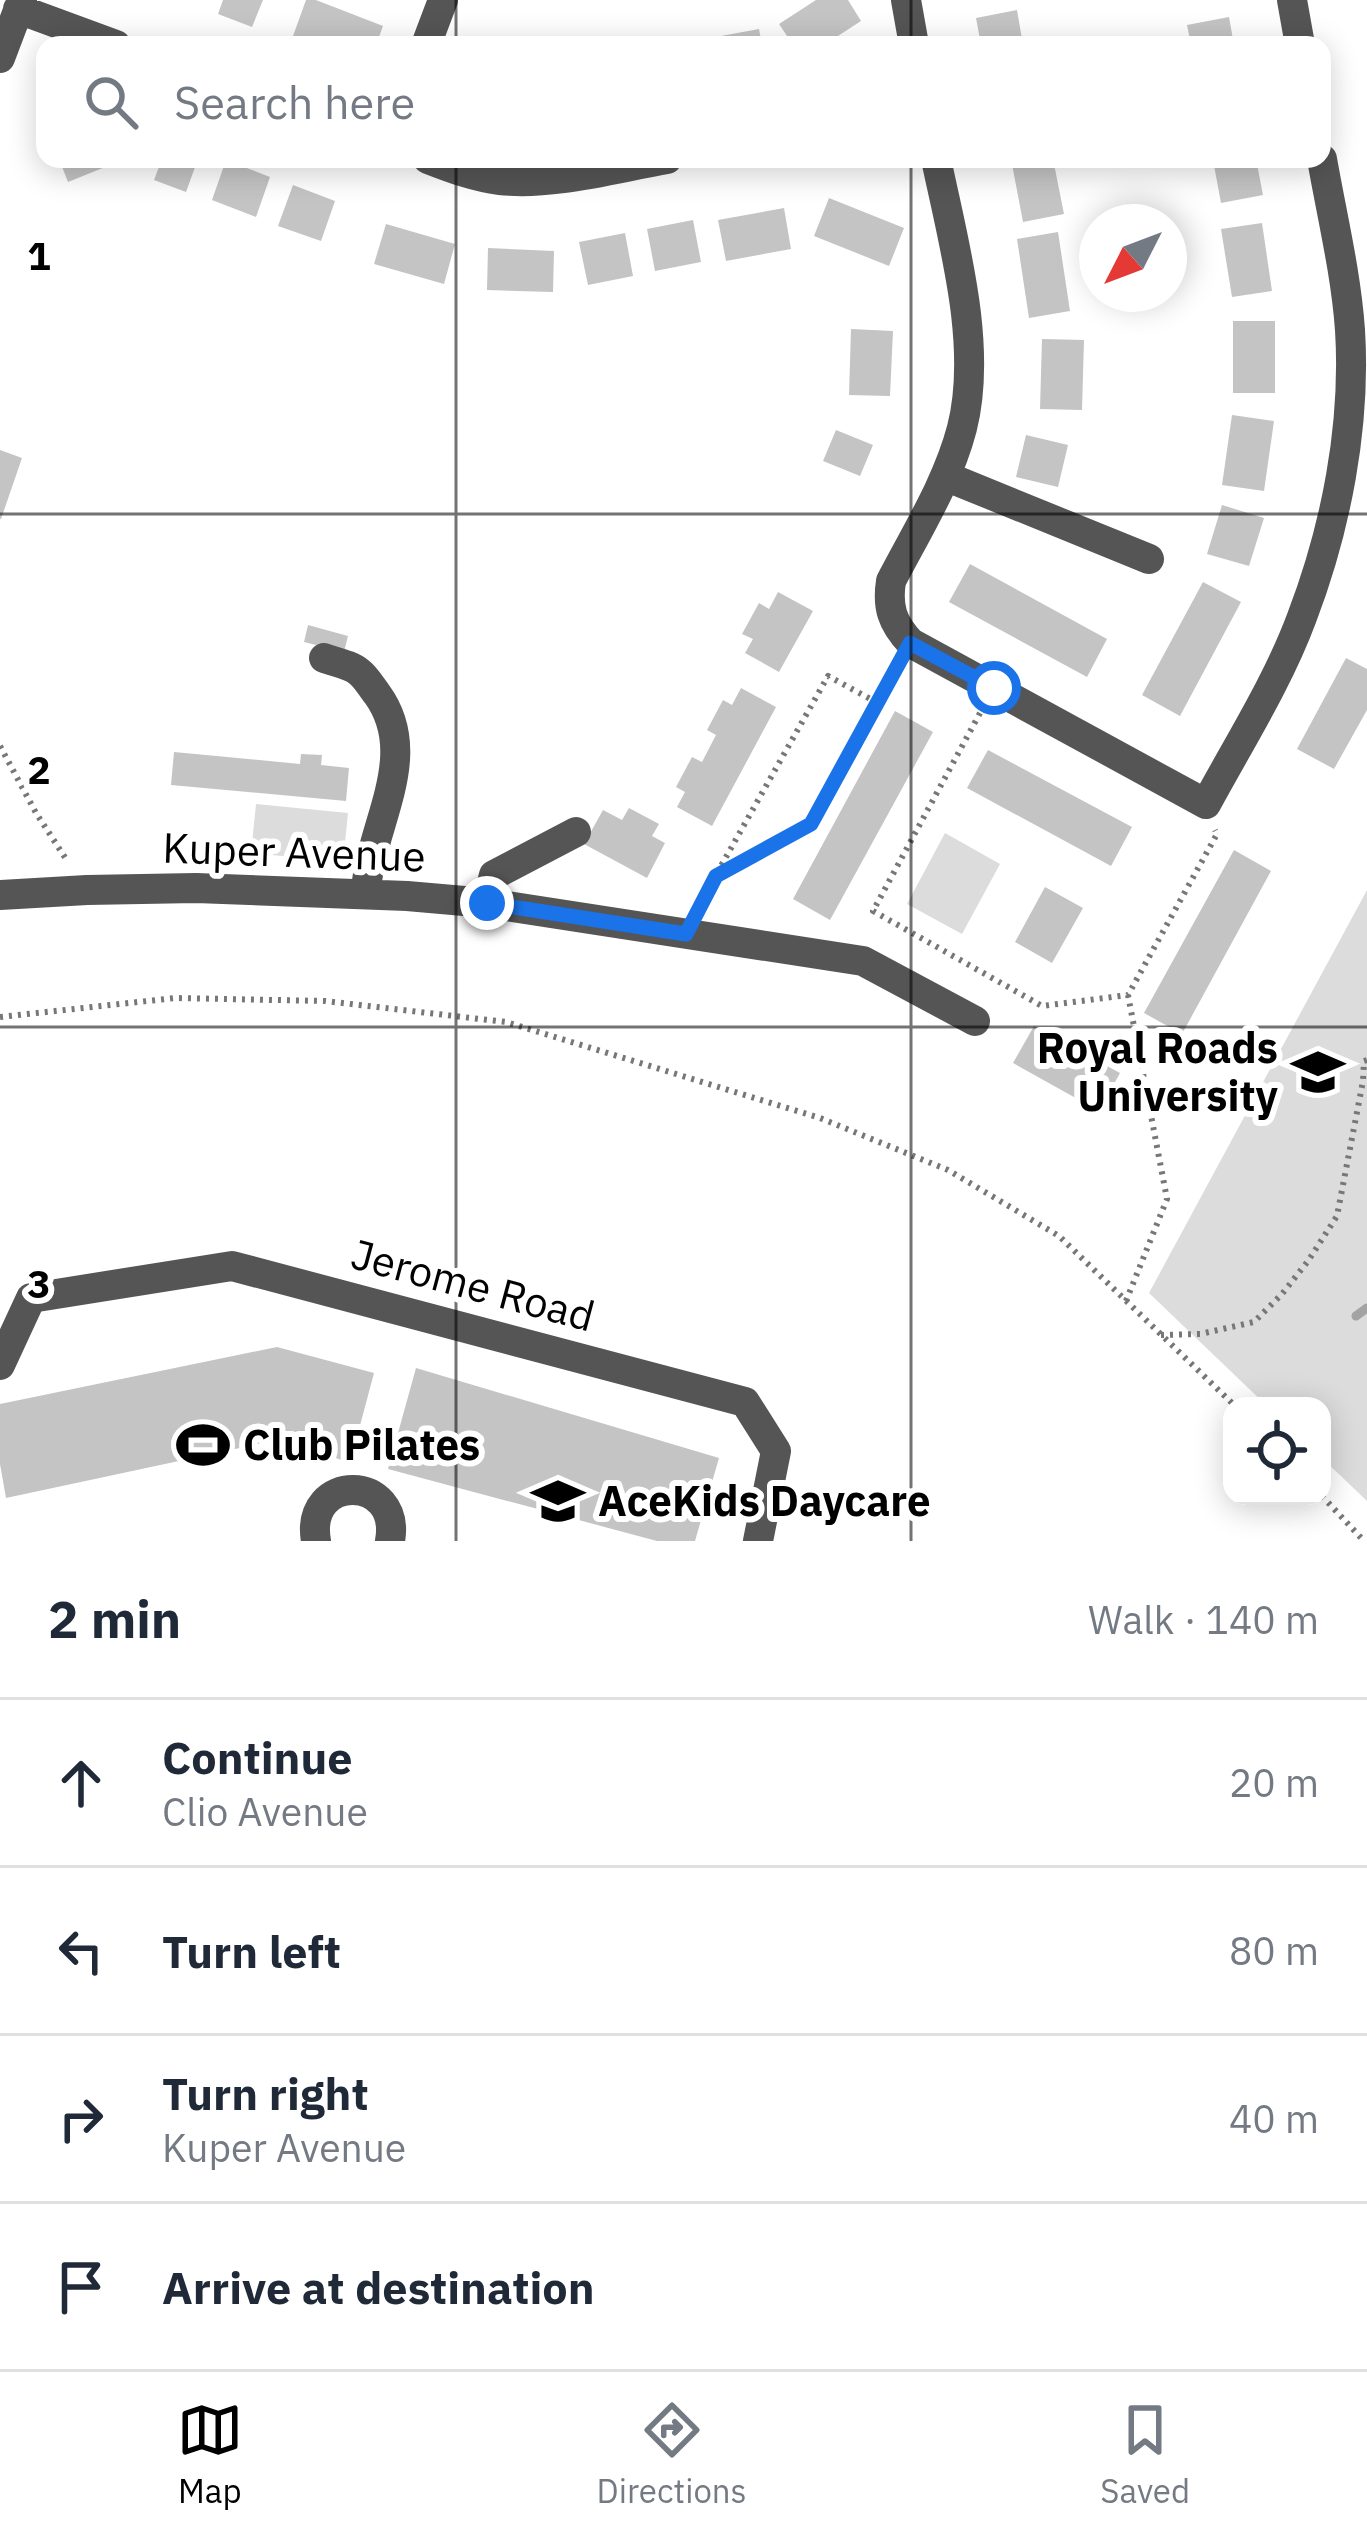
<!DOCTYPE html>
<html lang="en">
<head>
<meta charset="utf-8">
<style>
	body { margin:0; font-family:"IBM Plex Sans",sans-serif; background:#f6f6f7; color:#1f2937 }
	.controls { position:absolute; right:36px; bottom:36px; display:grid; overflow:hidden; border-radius:24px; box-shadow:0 6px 30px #0003 }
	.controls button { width:108px; height:108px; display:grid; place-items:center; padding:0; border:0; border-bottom:3px solid #e0e1e3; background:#fff; color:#1f2937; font:60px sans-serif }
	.compass { position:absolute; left:1079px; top:204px; width:108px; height:108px; border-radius:50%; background:#fff; box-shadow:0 6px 30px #0003; rotate:228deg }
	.stop { position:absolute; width:36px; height:36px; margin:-27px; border:9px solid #1a73e8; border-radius:50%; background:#fff }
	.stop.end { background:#1a73e8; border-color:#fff; box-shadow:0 3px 12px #0008 }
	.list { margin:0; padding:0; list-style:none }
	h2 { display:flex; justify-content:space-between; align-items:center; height:156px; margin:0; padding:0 48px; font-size:51px }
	h2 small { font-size:39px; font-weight:400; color:#747a83 }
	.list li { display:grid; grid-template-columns:78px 1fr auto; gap:36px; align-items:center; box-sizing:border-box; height:168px; padding:0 48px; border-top:3px solid #e0e1e3 }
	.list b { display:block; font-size:45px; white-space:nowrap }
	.list p { margin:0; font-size:39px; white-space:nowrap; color:#747a83 }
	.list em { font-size:39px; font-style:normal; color:#747a83 }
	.icon { flex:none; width:66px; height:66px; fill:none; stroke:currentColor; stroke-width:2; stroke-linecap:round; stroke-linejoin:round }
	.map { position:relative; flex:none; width:1367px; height:1541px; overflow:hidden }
	.search { position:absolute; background:#fff; box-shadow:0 6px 30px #0003; left:36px; right:36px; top:36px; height:132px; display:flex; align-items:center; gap:30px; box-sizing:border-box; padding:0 42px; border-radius:24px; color:#747a83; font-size:45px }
	.sheet { height:828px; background:#fff }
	nav { display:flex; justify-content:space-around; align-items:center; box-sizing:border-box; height:168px; border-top:3px solid #e0e1e3; background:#fff; font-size:33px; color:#747a83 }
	nav a { display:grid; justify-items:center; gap:6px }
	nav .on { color:#000 }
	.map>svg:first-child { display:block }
	.green { fill:#dcdcdc }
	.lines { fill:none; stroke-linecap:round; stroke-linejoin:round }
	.stream { stroke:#a3a3a3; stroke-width:9 }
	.building { fill:#c4c4c4 }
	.path { stroke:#777; stroke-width:6; stroke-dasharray:3 6; stroke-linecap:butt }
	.minor { stroke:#555; stroke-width:30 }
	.route { stroke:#1a73e8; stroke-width:15 }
	.grid { fill:none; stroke:#000; stroke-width:3; stroke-opacity:0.55 }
	.labels { text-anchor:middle; stroke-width:12; stroke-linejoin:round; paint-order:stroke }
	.street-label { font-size:42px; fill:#000; stroke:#fff }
	.poi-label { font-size:42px; font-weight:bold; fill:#000; stroke:#fff; text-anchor:start }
	.grid-label { font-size:39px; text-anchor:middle; font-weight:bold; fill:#000; stroke:#fff; stroke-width:12; stroke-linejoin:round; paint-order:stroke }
</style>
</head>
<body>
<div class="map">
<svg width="1367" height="1541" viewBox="0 0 1367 1541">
	<rect width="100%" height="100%" fill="#fff"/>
	<path class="green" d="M 256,804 L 348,813 L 343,862 L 251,853 Z
		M 945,833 L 1000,864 L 962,934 L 907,904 Z
		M 1367,890 L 1367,1501 L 1322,1458 L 1322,1406 L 1267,1406 L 1149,1293 Z"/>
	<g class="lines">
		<path class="stream" d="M 1356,1316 L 1367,1308"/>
	</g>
	<path class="building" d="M 223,0 L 263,0 L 252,27 L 218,14 Z
		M 306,0 L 316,0 L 383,26 L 376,45 L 317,45 L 293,36 Z
		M 816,0 L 848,0 L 861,21 L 824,45 L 793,45 L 779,24 Z
		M 1017,10 L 1023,45 L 981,45 L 976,18 Z
		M 1229,17 L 1234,45 L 1191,45 L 1187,25 Z
		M 759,29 L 762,45 L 712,45 L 710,38 Z
		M 59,159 L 125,159 L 68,182 Z
		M 162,159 L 198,159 L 186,192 L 154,180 Z
		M 1011,159 L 1053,159 L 1064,214 L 1023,222 Z
		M 1220,159 L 1256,159 L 1263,195 L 1221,203 L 1213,160 Z
		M 226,160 L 270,177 L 256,217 L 212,200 Z
		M 293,185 L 335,201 L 321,241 L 278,226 Z
		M 829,198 L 904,228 L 889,266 L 814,236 Z
		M 784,208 L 791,249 L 726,261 L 718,220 Z
		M 693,220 L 701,262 L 655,271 L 647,229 Z
		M 1262,223 L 1272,291 L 1232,297 L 1221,229 Z
		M 386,224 L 455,244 L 444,284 L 374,264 Z
		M 1058,232 L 1070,311 L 1029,318 L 1017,239 Z
		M 625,233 L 633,276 L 588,285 L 579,242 Z
		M 488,248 L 554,251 L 553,292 L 487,290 Z
		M 1233,321 L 1275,321 L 1275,393 L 1233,393 Z
		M 851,329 L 893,331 L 890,396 L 849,395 Z
		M 1042,339 L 1084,340 L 1082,410 L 1040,409 Z
		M 1232,415 L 1274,421 L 1264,491 L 1222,485 Z
		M 836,430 L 873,445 L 860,476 L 823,461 Z
		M 1026,435 L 1068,445 L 1058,487 L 1016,477 Z
		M 0,450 L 22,458 L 1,519 L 0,519 Z
		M 1222,505 L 1264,518 L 1249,566 L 1207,554 Z
		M 970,564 L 1107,639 L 1087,677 L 949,602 Z
		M 1203,582 L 1241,602 L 1180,716 L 1142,695 Z
		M 778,592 L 813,611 L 779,672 L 745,653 L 753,639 L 742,634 L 759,603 L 769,609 Z
		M 308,625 L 348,636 L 344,652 L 304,642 Z
		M 1346,658 L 1367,669 L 1367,710 L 1334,769 L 1297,749 Z
		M 741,688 L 776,707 L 712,826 L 677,807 L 685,792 L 676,787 L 692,757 L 702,762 L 716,735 L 707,730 L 723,700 L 732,705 Z
		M 895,711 L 933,732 L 830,920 L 793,899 Z
		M 988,750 L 1132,827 L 1111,866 L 967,788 Z
		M 174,752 L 300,764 L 301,754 L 322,755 L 321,765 L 349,768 L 346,801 L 171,785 Z
		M 629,808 L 659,824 L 652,836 L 665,843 L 647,878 L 584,844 L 603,810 L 622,820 Z
		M 1234,850 L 1271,871 L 1182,1034 L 1144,1013 Z
		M 1045,887 L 1083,908 L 1052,963 L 1015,942 Z
		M 1034,1026 L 1120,1073 L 1099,1111 L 1013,1063 Z
		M 277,1347 L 374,1373 L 350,1463 L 282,1439 L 6,1498 L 0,1464 L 0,1404 Z
		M 416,1368 L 719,1458 L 695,1541 L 657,1541 L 388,1469 Z"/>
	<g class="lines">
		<path class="path" d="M 980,713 L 873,911 L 1042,1006 L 1128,995 L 1217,834 L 1215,830
			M 0,746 L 36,813 L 68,862
			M 717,873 L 828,676 L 876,702
			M 700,907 L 715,876 L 811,824 L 897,667
			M 0,1017 L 175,998 L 325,1001 L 506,1022 L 820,1118 L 948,1170 L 1059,1236 L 1235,1406
			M 1126,1301 L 1167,1199 L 1128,995
			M 1161,1335 L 1200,1334 L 1254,1322 L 1282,1294 L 1308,1261 L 1337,1216 L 1363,1081 L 1364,1061 L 1367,1060
			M 1322,1496 L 1364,1541"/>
		<path class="minor" d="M 906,0 L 914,45
			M 1292,0 L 1300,45
			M 18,9 L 116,45
			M 426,45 L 443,0
			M 0,58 L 22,0
			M 428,159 C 451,168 475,177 500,180 C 552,186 615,168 667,159
			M 936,159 C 953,241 983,345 962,428 C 948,482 917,531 891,581 C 887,607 892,623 911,643 L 1206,804 C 1239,743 1278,682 1302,617 C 1336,528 1356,426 1350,330 C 1346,273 1332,216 1322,159
			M 945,476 L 1149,559
			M 324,658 C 335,662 351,665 359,672 C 366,677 372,688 377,694 C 423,757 368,828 366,894
			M 0,895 L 87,890 L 196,888 L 407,896 L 487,903 L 863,961 L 975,1021
			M 487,903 L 494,875 L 576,832
			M 0,1365 L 31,1298 L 232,1266 L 745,1402 L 776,1451 L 758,1541
			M 316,1541 C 304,1472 402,1474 390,1541"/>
	</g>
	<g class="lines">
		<path class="route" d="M 487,903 L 686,934 L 716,876 L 811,824 L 910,643 L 994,688"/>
	</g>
	<path class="grid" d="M 456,0 L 456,45M 911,0 L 911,45M 456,159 L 456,1541M 911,159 L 911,1541M 0,514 L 1367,514M 0,1027 L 1367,1027"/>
	<defs>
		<g id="university-bare" transform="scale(4.14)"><path d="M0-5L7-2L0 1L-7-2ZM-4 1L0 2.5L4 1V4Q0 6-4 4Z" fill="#000" stroke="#fff" stroke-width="2.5" paint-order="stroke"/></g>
		<g id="stadium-bare" transform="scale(4.14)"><path d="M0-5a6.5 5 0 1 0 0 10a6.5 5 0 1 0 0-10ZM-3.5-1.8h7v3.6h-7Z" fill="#000" stroke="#fff" stroke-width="2.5" paint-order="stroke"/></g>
		<g id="school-bare" transform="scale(4.14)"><path d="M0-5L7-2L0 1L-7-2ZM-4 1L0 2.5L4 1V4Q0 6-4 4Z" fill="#000" stroke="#fff" stroke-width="2.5" paint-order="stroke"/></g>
	</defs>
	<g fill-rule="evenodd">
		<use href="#university-bare" x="1318" y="1072"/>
		<use href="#stadium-bare" x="203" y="1445"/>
		<use href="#school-bare" x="558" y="1501"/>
	</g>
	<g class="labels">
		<g class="street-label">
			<text transform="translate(294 852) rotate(2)" y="15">Kuper Avenue</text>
			<text transform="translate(473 1285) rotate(15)" y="15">Jerome Road</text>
		</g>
		<g class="poi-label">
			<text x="1278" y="1063" text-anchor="end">Royal Roads<tspan x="1278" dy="48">University</tspan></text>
			<text x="243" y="1460">Club Pilates</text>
			<text x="598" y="1516">AceKids Daycare</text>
		</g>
	</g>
	<g class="grid-label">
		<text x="39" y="270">1</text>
		<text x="39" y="784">2</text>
		<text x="39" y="1298">3</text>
	</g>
</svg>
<div class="controls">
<button><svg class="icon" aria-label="locate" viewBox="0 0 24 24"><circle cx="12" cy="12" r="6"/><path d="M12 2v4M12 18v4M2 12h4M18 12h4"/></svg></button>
</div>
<svg class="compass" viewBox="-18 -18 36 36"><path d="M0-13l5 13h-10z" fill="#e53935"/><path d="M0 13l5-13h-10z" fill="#747a83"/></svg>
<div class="stop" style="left:994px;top:688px"></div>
<div class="stop end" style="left:487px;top:903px"></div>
<div class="search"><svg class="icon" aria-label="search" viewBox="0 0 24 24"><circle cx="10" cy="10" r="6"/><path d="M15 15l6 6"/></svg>Search here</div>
</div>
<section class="sheet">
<h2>2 min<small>Walk · 140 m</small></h2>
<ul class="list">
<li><svg class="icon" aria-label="ahead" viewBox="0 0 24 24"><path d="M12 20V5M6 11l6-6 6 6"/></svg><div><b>Continue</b><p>Clio Avenue</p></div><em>20 m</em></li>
<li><svg class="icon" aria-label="left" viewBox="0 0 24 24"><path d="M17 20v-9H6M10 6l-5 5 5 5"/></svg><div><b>Turn left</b></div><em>80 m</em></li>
<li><svg class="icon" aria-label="right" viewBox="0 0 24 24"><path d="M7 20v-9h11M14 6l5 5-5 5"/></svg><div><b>Turn right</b><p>Kuper Avenue</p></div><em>40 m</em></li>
<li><svg class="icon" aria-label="arrive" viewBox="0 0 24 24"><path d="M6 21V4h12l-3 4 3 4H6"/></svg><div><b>Arrive at destination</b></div></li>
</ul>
</section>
<nav>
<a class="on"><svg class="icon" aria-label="map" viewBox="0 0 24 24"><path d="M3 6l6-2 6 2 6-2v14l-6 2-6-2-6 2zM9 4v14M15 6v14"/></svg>Map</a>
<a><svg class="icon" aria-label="directions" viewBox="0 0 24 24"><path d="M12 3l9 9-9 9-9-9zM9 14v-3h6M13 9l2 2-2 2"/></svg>Directions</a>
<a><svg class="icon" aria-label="saved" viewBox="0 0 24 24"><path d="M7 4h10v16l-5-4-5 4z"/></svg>Saved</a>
</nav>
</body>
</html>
